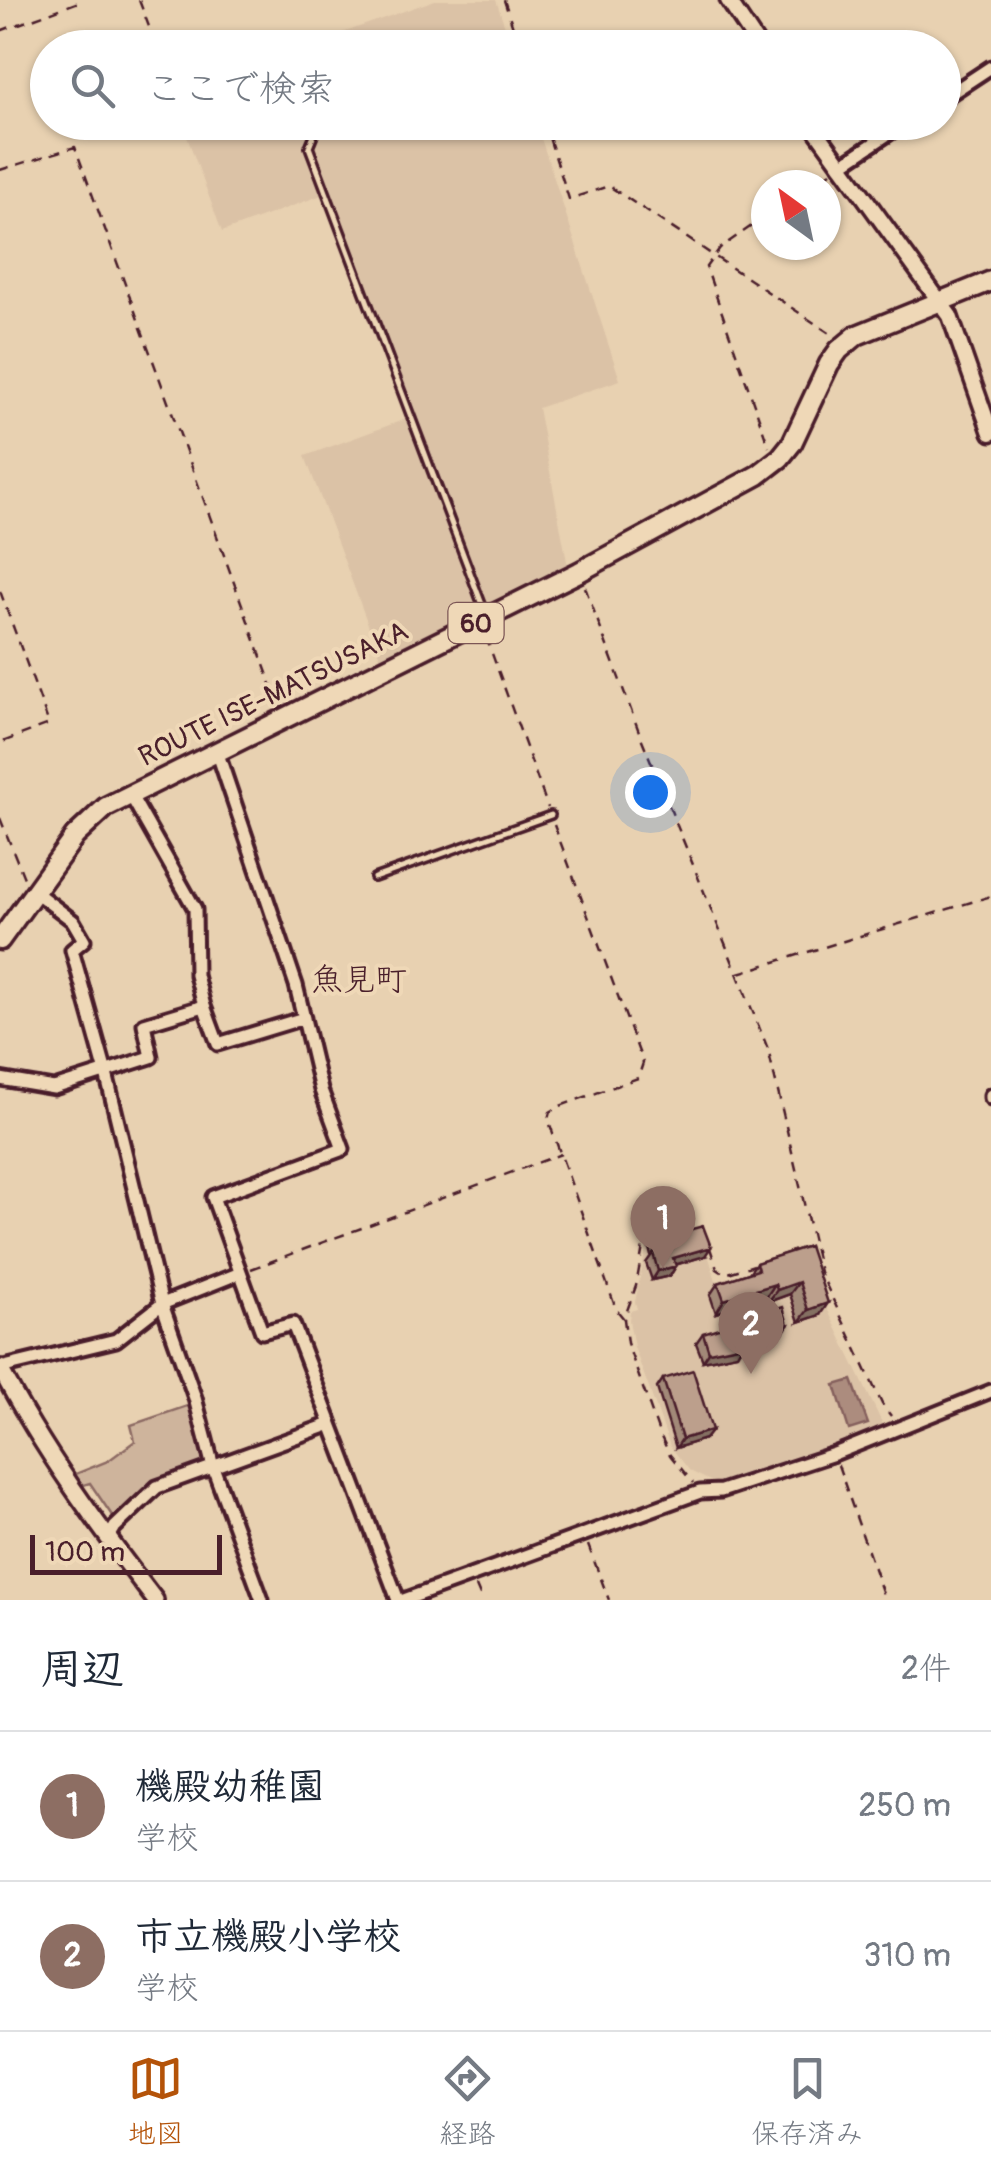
<!DOCTYPE html>
<html lang="ja">
<head>
<meta charset="utf-8">
<style>
	body { margin:0; font-family:Pangolin,"Klee One",sans-serif; background:#f6f6f7; color:#1f2937 }
	.compass { position:absolute; left:751px; top:170px; width:90px; height:90px; border-radius:50%; background:#fff; box-shadow:0 2px 8px #0004; rotate:327deg }
	.scale { position:absolute; left:30px; bottom:25px; width:192px; box-sizing:border-box; padding-left:10px; border:5px solid #4a1f2b; border-top:0; font-size:28px; line-height:35px; white-space:nowrap; color:#4a1f2b; -webkit-text-stroke:8px #efd8b7; paint-order:stroke }
	.you { position:absolute; left:650px; top:792px; width:35px; height:35px; margin:-25px; border:8px solid #fff; border-radius:50%; background:#1a73e8; box-shadow:0 0 0 15px #1a73e833 }
	.badge { display:grid; place-items:center; width:65px; height:65px; border-radius:50%; background:#b45309; color:#fff; font-size:32px; font-weight:700 }
	.pin { position:absolute; translate:-50% -82px; filter:drop-shadow(0 2px 5px #0008) }
	.pin::after { content:''; position:absolute; top:52px; width:35px; height:30px; background:inherit; clip-path:polygon(0 0,100% 0,50% 100%) }
	.list { margin:0; padding:0; list-style:none }
	h2 { display:flex; justify-content:space-between; align-items:center; height:130px; margin:0; padding:0 40px; font-size:42px }
	h2 small { font-size:32px; font-weight:400; color:#747a83 }
	.list li { display:grid; grid-template-columns:65px 1fr auto; gap:30px; align-items:center; box-sizing:border-box; height:150px; padding:0 40px; border-top:2px solid #e0e1e3 }
	.list b { display:block; font-size:38px; white-space:nowrap }
	.list p { margin:0; font-size:32px; white-space:nowrap; color:#747a83 }
	.list em { font-size:32px; font-style:normal; color:#747a83 }
	.icon { flex:none; width:55px; height:55px; fill:none; stroke:currentColor; stroke-width:2; stroke-linecap:round; stroke-linejoin:round }
	.map { position:relative; flex:none; width:991px; height:1600px; overflow:hidden }
	.search { position:absolute; background:#fff; box-shadow:0 2px 8px #0004; left:30px; right:30px; top:30px; height:110px; display:flex; align-items:center; gap:25px; box-sizing:border-box; padding:0 35px; border-radius:55px; color:#747a83; font-size:38px }
	.sheet { height:430px; background:#fff }
	nav { display:flex; justify-content:space-around; align-items:center; box-sizing:border-box; height:140px; border-top:2px solid #e0e1e3; background:#fff; font-size:28px; color:#747a83 }
	nav a { display:grid; justify-items:center; gap:5px }
	nav .on { color:#b45309 }
	.map>svg:first-child { display:block }
	.built { fill:#dbc2a6 }
	.green { fill:#ceb49c; stroke:#8c6a64; stroke-width:2.5 }
	.water { fill:#ac8c7e; stroke:#85605d; stroke-width:2.5 }
	.lines { fill:none; stroke-linecap:round; stroke-linejoin:round }
	.service-casing { stroke:#4a1f2b; stroke-width:12 }
	.minor-casing { stroke:#4a1f2b; stroke-width:19 }
	.tertiary-casing { stroke:#4a1f2b; stroke-width:21 }
	.secondary-casing { stroke:#4a1f2b; stroke-width:22 }
	.primary-casing { stroke:#4a1f2b; stroke-width:25 }
	.path { stroke:#4a1f2b; stroke-width:2.5; stroke-dasharray:10 8; stroke-linecap:butt }
	.service { stroke:#efd8b7; stroke-width:5 }
	.minor { stroke:#efd8b7; stroke-width:11 }
	.tertiary { stroke:#efd8b7; stroke-width:14 }
	.secondary { stroke:#efd8b7; stroke-width:15 }
	.primary { stroke:#efd8b7; stroke-width:18 }
	.wall { fill:#a28978; stroke:#4a1f2b; stroke-width:2.5 }
	.shaded-wall { fill:#846f62; stroke:#4a1f2b; stroke-width:2.5 }
	.building { fill:#bc9f8c; stroke:#4a1f2b; stroke-width:2.5 }
	.labels { text-anchor:middle; stroke-width:8; stroke-linejoin:round; paint-order:stroke }
	.shield { fill:#efd8b7; stroke:#7c5655; stroke-width:2.5 }
	.shield-label { font-size:25px; font-weight:bold; fill:#4a1f2b }
	.street-label { font-size:28px; fill:#4a1f2b; stroke:#efd8b7 }
	.quarter-label { font-size:32px; fill:#4a1f2b; stroke:#efd8b7 }
</style>
</head>
<body>
<div class="map">
<svg width="991" height="1600" viewBox="0 0 991 1600">
	<rect width="100%" height="100%" fill="#e8d1b1"/>
	<filter id="ink" filterUnits="userSpaceOnUse"><feTurbulence type="fractalNoise" baseFrequency=".01" numOctaves="2"/><feDisplacementMap in="SourceGraphic" scale="20" xChannelSelector="R" yChannelSelector="G"/><feConvolveMatrix kernelMatrix="1 2 1 2 8 2 1 2 1" color-interpolation-filters="sRGB"/></filter>
	<g filter="url(#ink)">
		<path class="built" d="M 435,0 L 496,0 L 512,47 L 303,47 Z
			M 182,123 L 536,123 L 620,380 L 538,408 L 568,567 L 381,659 L 305,456 L 406,419 L 322,195 L 222,232 Z
			M 701,1231 L 716,1281 L 803,1254 L 807,1267 L 885,1429 L 753,1475 L 714,1483 L 690,1471 L 670,1446 L 634,1347 L 629,1320 L 630,1311 L 637,1309 L 635,1302 L 647,1244 Z"/>
		<path class="green" d="M 193,1404 L 202,1439 L 199,1440 L 207,1461 L 153,1483 L 115,1520 L 90,1483 L 80,1486 L 73,1475 L 108,1461 L 135,1441 L 131,1425 Z"/>
		<path class="water" d="M 852,1380 L 868,1424 L 849,1430 L 835,1385 Z"/>
		<g class="lines">
			<g class="service-casing">
				<path id="service" d="M 333,122 L 316,130 L 309,147 L 486,615
					M 374,878 L 551,815"/>
			</g>
			<g class="minor-casing">
				<path id="minor" d="M 944,98 L 991,67
					M 840,166 L 906,122
					M 217,751 L 296,985 L 321,1090 L 343,1149 L 213,1197 L 262,1332 L 293,1324 L 398,1600
					M 34,891 L 73,921 L 84,940 L 72,950 L 105,1069 L 162,1304 L 195,1398 L 213,1467 L 262,1600
					M 204,1006 L 218,1044 L 304,1018
					M 0,1079 L 54,1088 L 151,1057 L 144,1024 L 204,1006 L 196,975 L 195,909 L 130,794
					M 991,1095 L 991,1098
					M 0,1368 L 116,1340 L 162,1304 L 240,1273
					M 108,1539 L 115,1527 L 157,1487 L 331,1424
					M 404,1600 L 700,1492 L 721,1491 L 834,1454 L 991,1391"/>
			</g>
			<g class="tertiary-casing">
				<path id="tertiary" d="M 728,0 L 760,48
					M 810,122 L 950,316 L 991,433"/>
			</g>
			<g class="secondary-casing">
				<path id="secondary" d="M 0,1368 C 43,1451 98,1526 155,1600"/>
			</g>
			<g class="primary-casing">
				<path id="primary" d="M 0,940 L 75,836 L 106,807 L 579,572 L 758,475 L 780,458 L 792,443 L 829,364 L 839,350 L 857,335 L 991,281"/>
			</g>
			<path class="path" d="M 139,0 L 157,48
				M 504,0 L 520,48
				M 0,31 L 84,0
				M 544,122 L 569,199 L 609,186 L 834,336
				M 0,170 L 75,147 L 279,706
				M 812,185 L 831,172
				M 766,216 L 720,248 L 706,267 L 769,447
				M 585,587 L 641,737 L 768,1049 L 820,1272 L 882,1404 L 891,1416
				M 0,591 L 49,724 L 0,743
				M 486,637 L 548,808
				M 0,818 L 24,878
				M 554,825 L 643,1063 L 638,1078 L 560,1106 L 550,1112 L 548,1119 L 616,1309 L 624,1319
				M 739,973 L 991,896
				M 689,1230 L 644,1241 L 636,1286 L 624,1319 L 627,1343 L 659,1433 L 670,1455 L 693,1483
				M 710,1248 L 717,1269 L 725,1274 L 754,1265
				M 251,1269 L 561,1154
				M 838,1465 L 885,1600
				M 588,1545 L 609,1600
				M 476,1586 L 482,1600"/>
			<use href="#service" class="service"/>
			<use href="#minor" class="minor"/>
			<use href="#tertiary" class="tertiary"/>
			<use href="#secondary" class="secondary"/>
			<use href="#primary" class="primary"/>
		</g>
		<path class="wall" d="M 656,1239 L 705,1256 L 675,1265 L 676,1266 L 670,1276 L 652,1280 L 646,1263 L 651,1256 L 649,1248 Z
			M 809,1246 L 820,1315 L 799,1322 L 790,1294 L 768,1302 L 767,1296 L 716,1313 L 710,1295 L 718,1283 L 749,1273 L 756,1263 Z
			M 788,1325 L 782,1334 L 741,1347 L 737,1354 L 703,1361 L 696,1343 L 703,1333 Z
			M 663,1379 L 712,1430 L 705,1439 L 676,1448 L 657,1388 Z"/>
		<path class="shaded-wall" d="M 711,1247 L 705,1256 L 667,1267 L 673,1258 Z
			M 676,1266 L 670,1276 L 652,1280 L 658,1271 Z
			M 799,1282 L 790,1294 L 768,1302 L 777,1290 Z
			M 775,1284 L 767,1296 L 716,1313 L 724,1300 Z
			M 828,1303 L 820,1315 L 799,1322 L 808,1310 Z
			M 788,1325 L 782,1334 L 741,1347 L 737,1354 L 703,1361 L 709,1352 Z
			M 712,1430 L 705,1439 L 676,1448 L 682,1439 Z"/>
		<path class="building" d="M 703,1226 L 711,1247 L 673,1258 L 676,1266 L 658,1271 L 653,1253 L 659,1251 L 656,1239 Z
			M 809,1246 L 828,1303 L 808,1310 L 799,1282 L 777,1290 L 775,1284 L 724,1300 L 718,1283 L 758,1270 L 756,1263 Z
			M 783,1307 L 788,1325 L 741,1340 L 743,1345 L 709,1352 L 703,1333 Z
			M 693,1370 L 712,1430 L 682,1439 L 663,1379 Z"/>
	</g>
	<g class="labels">
		<rect class="shield" x="448.5" y="603" width="55" height="40" rx="8"/>
		<g class="shield-label">
			<text x="476" y="632">60</text>
		</g>
		<g class="street-label">
			<text transform="translate(273 693) rotate(-26)" y="10">ROUTE ISE-MATSUSAKA</text>
		</g>
		<g class="quarter-label">
			<text x="359" y="990">魚見町</text>
		</g>
	</g>
</svg>
<svg class="compass" viewBox="-18 -18 36 36"><path d="M0-13l5 13h-10z" fill="#e53935"/><path d="M0 13l5-13h-10z" fill="#747a83"/></svg>
<div class="scale">100 m</div>
<div class="you"></div>
<div class="pin badge" style="left:663px;top:1268px;background:#8d6e63">1</div>
<div class="pin badge" style="left:751px;top:1374px;background:#8d6e63">2</div>
<div class="search"><svg class="icon" aria-label="search" viewBox="0 0 24 24"><circle cx="10" cy="10" r="6"/><path d="M15 15l6 6"/></svg>ここで検索</div>
</div>
<section class="sheet">
<h2>周辺<small>2件</small></h2>
<ul class="list">
<li><span class="badge" style="background:#8d6e63">1</span><div><b>機殿幼稚園</b><p>学校</p></div><em>250 m</em></li>
<li><span class="badge" style="background:#8d6e63">2</span><div><b>市立機殿小学校</b><p>学校</p></div><em>310 m</em></li>
</ul>
</section>
<nav>
<a class="on"><svg class="icon" aria-label="map" viewBox="0 0 24 24"><path d="M3 6l6-2 6 2 6-2v14l-6 2-6-2-6 2zM9 4v14M15 6v14"/></svg>地図</a>
<a><svg class="icon" aria-label="directions" viewBox="0 0 24 24"><path d="M12 3l9 9-9 9-9-9zM9 14v-3h6M13 9l2 2-2 2"/></svg>経路</a>
<a><svg class="icon" aria-label="saved" viewBox="0 0 24 24"><path d="M7 4h10v16l-5-4-5 4z"/></svg>保存済み</a>
</nav>
</body>
</html>
